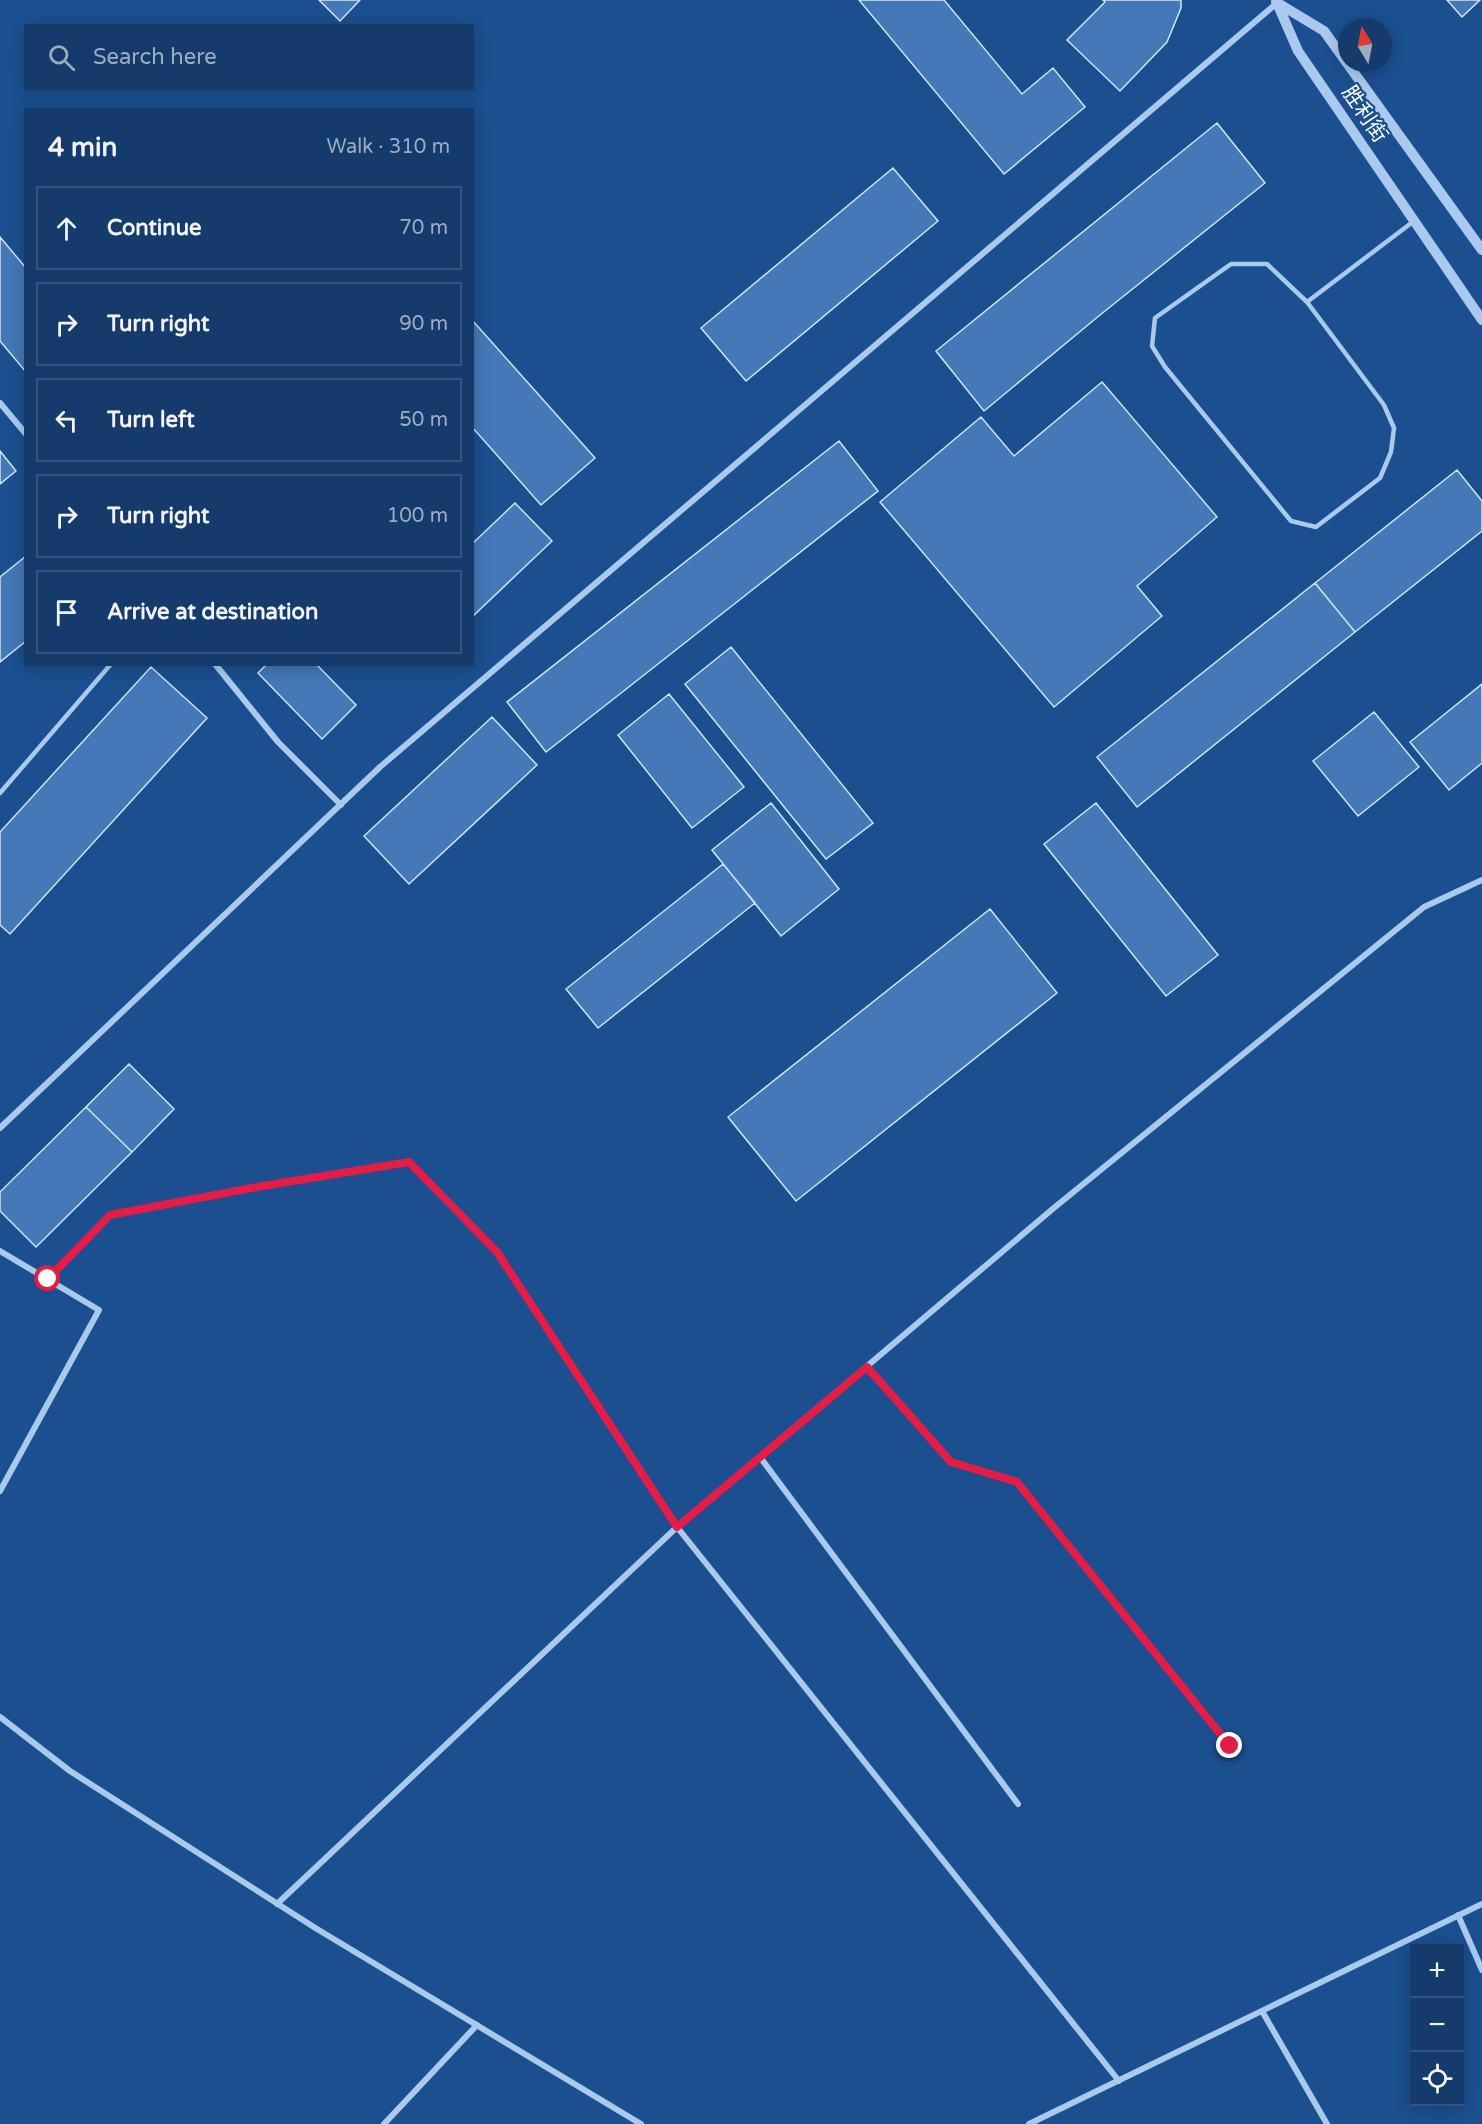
<!DOCTYPE html>
<html lang="en">
<head>
<meta charset="utf-8">
<style>
	body { margin:0; font-family:"Varela Round","Noto Sans SC",sans-serif; background:#214673; color:#f1f3f6 }
	.controls { position:absolute; right:18px; bottom:18px; display:grid; overflow:hidden; border-radius:0px; box-shadow:0 3px 15px #0003 }
	.controls button { width:54px; height:54px; display:grid; place-items:center; padding:0; border:0; border-bottom:2px solid #33557e; background:#143b6b; color:#f1f3f6; font:30px sans-serif }
	.compass { position:absolute; left:1338px; top:18px; width:54px; height:54px; border-radius:50%; background:#143b6b; box-shadow:0 3px 15px #0003; rotate:350deg }
	.stop { position:absolute; width:18px; height:18px; margin:-14px; border:4px solid #e11d48; border-radius:50%; background:#fff }
	.stop.end { background:#e11d48; border-color:#fff; box-shadow:0 2px 6px #0008 }
	.list { margin:0; padding:0; list-style:none }
	h2 { display:flex; justify-content:space-between; align-items:center; height:78px; margin:0; padding:0 24px; font-size:26px }
	h2 small { font-size:20px; font-weight:400; color:#9dadc1 }
	.list li { display:grid; grid-template-columns:39px 1fr auto; gap:18px; align-items:center; box-sizing:border-box; height:84px; margin:0 12px 12px; padding:0 12px; border:2px solid #33557e; border-radius:0px }
	.list b { display:block; font-size:22px; white-space:nowrap }
	.list em { font-size:20px; font-style:normal; color:#9dadc1 }
	.icon { flex:none; width:33px; height:33px; fill:none; stroke:currentColor; stroke-width:2; stroke-linecap:round; stroke-linejoin:round }
	.map { position:relative; flex:none; width:1482px; height:2124px; overflow:hidden }
	.search { position:absolute; background:#143b6b; box-shadow:0 3px 15px #0003; left:24px; top:24px; width:450px; height:66px; display:flex; align-items:center; gap:15px; box-sizing:border-box; padding:0 21px; border-radius:0px; color:#9dadc1; font-size:22px }
	.panel { position:absolute; background:#143b6b; box-shadow:0 3px 15px #0003; left:24px; top:108px; width:450px; height:558px; border-radius:0px }
	.map>svg:first-child { display:block }
	.building { fill:#4478b7; stroke:#cfe3fa; stroke-width:1.5 }
	.lines { fill:none; stroke-linecap:round; stroke-linejoin:round }
	.service { stroke:#a9c9ee; stroke-width:4.5 }
	.minor { stroke:#a9c9ee; stroke-width:6 }
	.tertiary { stroke:#a9c9ee; stroke-width:10 }
	.route { stroke:#e11d48; stroke-width:8 }
	.labels { text-anchor:middle; stroke-width:4.5; stroke-linejoin:round; paint-order:stroke }
	.street-label { font-size:21px; fill:#fff; stroke:#1b4f8f }
</style>
</head>
<body>
<div class="map">
<svg width="1482" height="2124" viewBox="0 0 1482 2124">
	<rect width="100%" height="100%" fill="#1b4f8f"/>
	<path class="building" d="M 319,0 L 360,0 L 340,21 Z
		M 859,0 L 944,0 L 1022,94 L 1053,68 L 1085,107 L 1004,174 Z
		M 1103,0 L 1181,0 L 1181,8 L 1167,42 L 1120,91 L 1067,40 L 1105,2 Z
		M 1447,0 L 1480,0 L 1462,17 Z
		M 1217,123 L 1265,183 L 1100,315 L 984,411 L 936,351 Z
		M 893,168 L 938,221 L 746,381 L 701,328 Z
		M 0,237 L 26,268 L 26,372 L 0,341 Z
		M 472,320 L 595,458 L 541,505 L 472,427 Z
		M 1102,382 L 1217,517 L 1137,586 L 1162,616 L 1054,707 L 880,502 L 981,417 L 1014,456 Z
		M 839,441 L 878,491 L 546,752 L 507,702 Z
		M 0,451 L 16,471 L 0,484 Z
		M 1457,470 L 1482,501 L 1482,531 L 1355,632 L 1315,583 Z
		M 515,503 L 552,541 L 472,617 L 472,544 Z
		M 26,556 L 26,641 L 0,662 L 0,577 Z
		M 1315,583 L 1355,632 L 1137,807 L 1097,757 Z
		M 731,647 L 873,823 L 826,859 L 685,684 Z
		M 267,664 L 316,664 L 356,705 L 322,739 L 258,673 Z
		M 151,667 L 207,718 L 10,934 L 0,925 L 0,832 Z
		M 1482,684 L 1482,763 L 1449,790 L 1410,742 Z
		M 669,694 L 744,787 L 692,828 L 618,735 Z
		M 1374,712 L 1419,767 L 1358,816 L 1313,761 Z
		M 492,717 L 537,765 L 409,884 L 364,836 Z
		M 771,803 L 839,889 L 781,936 L 712,850 Z
		M 1096,803 L 1218,955 L 1166,996 L 1044,844 Z
		M 723,864 L 755,903 L 598,1028 L 566,989 Z
		M 990,909 L 1057,993 L 796,1201 L 728,1117 Z
		M 129,1064 L 174,1109 L 132,1152 L 86,1107 Z
		M 86,1107 L 132,1152 L 36,1247 L 0,1211 L 0,1192 Z"/>
	<g class="lines">
		<path class="service" d="M 1231,264 L 1267,264 L 1307,302 L 1384,405 L 1394,428 L 1391,452 L 1380,478 L 1316,527 L 1291,521 L 1165,367 L 1152,346 L 1155,318 Z
			M 1307,302 L 1414,221
			M 0,793 L 111,664"/>
		<path class="minor" d="M 0,403 L 26,434
			M 215,664 L 278,742 L 341,805
			M 0,1128 L 380,767 L 1277,3
			M 0,1251 L 99,1310 L 0,1491
			M 48,1279 L 110,1215 L 262,1186 L 409,1162 L 497,1252 L 677,1527 L 1119,2081
			M 867,1367 L 951,1462 L 1017,1482 L 1230,1746
			M 760,1457 L 1018,1804
			M 0,1717 L 70,1771 L 317,1929 L 641,2124
			M 277,1904 L 677,1527 L 1055,1207 L 1424,907 L 1482,880
			M 1458,1915 L 1482,1970
			M 1262,2011 L 1327,2124
			M 384,2124 L 477,2025
			M 1029,2124 L 1482,1904"/>
		<path class="tertiary" d="M 1276,2 L 1324,31 L 1347,63
			M 1277,3 L 1298,51 L 1482,320
			M 1347,63 L 1482,250"/>
	</g>
	<g class="lines">
		<path class="route" d="M 48,1279 L 110,1215 L 262,1186 L 409,1162 L 497,1252 L 677,1527 L 867,1367 L 951,1462 L 1017,1482 L 1230,1746"/>
	</g>
	<g class="labels">
		<g class="street-label">
			<text transform="translate(1365 114) rotate(56)" y="7">胜利街</text>
		</g>
	</g>
</svg>
<div class="controls">
<button>+</button>
<button>−</button>
<button><svg class="icon" aria-label="locate" viewBox="0 0 24 24"><circle cx="12" cy="12" r="6"/><path d="M12 2v4M12 18v4M2 12h4M18 12h4"/></svg></button>
</div>
<svg class="compass" viewBox="-18 -18 36 36"><path d="M0-13l5 13h-10z" fill="#e53935"/><path d="M0 13l5-13h-10z" fill="#9dadc1"/></svg>
<div class="stop" style="left:48px;top:1279px"></div>
<div class="stop end" style="left:1230px;top:1746px"></div>
<div class="search"><svg class="icon" aria-label="search" viewBox="0 0 24 24"><circle cx="10" cy="10" r="6"/><path d="M15 15l6 6"/></svg>Search here</div>
<section class="panel">
<h2>4 min<small>Walk · 310 m</small></h2>
<ul class="list">
<li><svg class="icon" aria-label="ahead" viewBox="0 0 24 24"><path d="M12 20V5M6 11l6-6 6 6"/></svg><div><b>Continue</b></div><em>70 m</em></li>
<li><svg class="icon" aria-label="right" viewBox="0 0 24 24"><path d="M7 20v-9h11M14 6l5 5-5 5"/></svg><div><b>Turn right</b></div><em>90 m</em></li>
<li><svg class="icon" aria-label="left" viewBox="0 0 24 24"><path d="M17 20v-9H6M10 6l-5 5 5 5"/></svg><div><b>Turn left</b></div><em>50 m</em></li>
<li><svg class="icon" aria-label="right" viewBox="0 0 24 24"><path d="M7 20v-9h11M14 6l5 5-5 5"/></svg><div><b>Turn right</b></div><em>100 m</em></li>
<li><svg class="icon" aria-label="arrive" viewBox="0 0 24 24"><path d="M6 21V4h12l-3 4 3 4H6"/></svg><div><b>Arrive at destination</b></div></li>
</ul>
</section>
</div>
</body>
</html>
